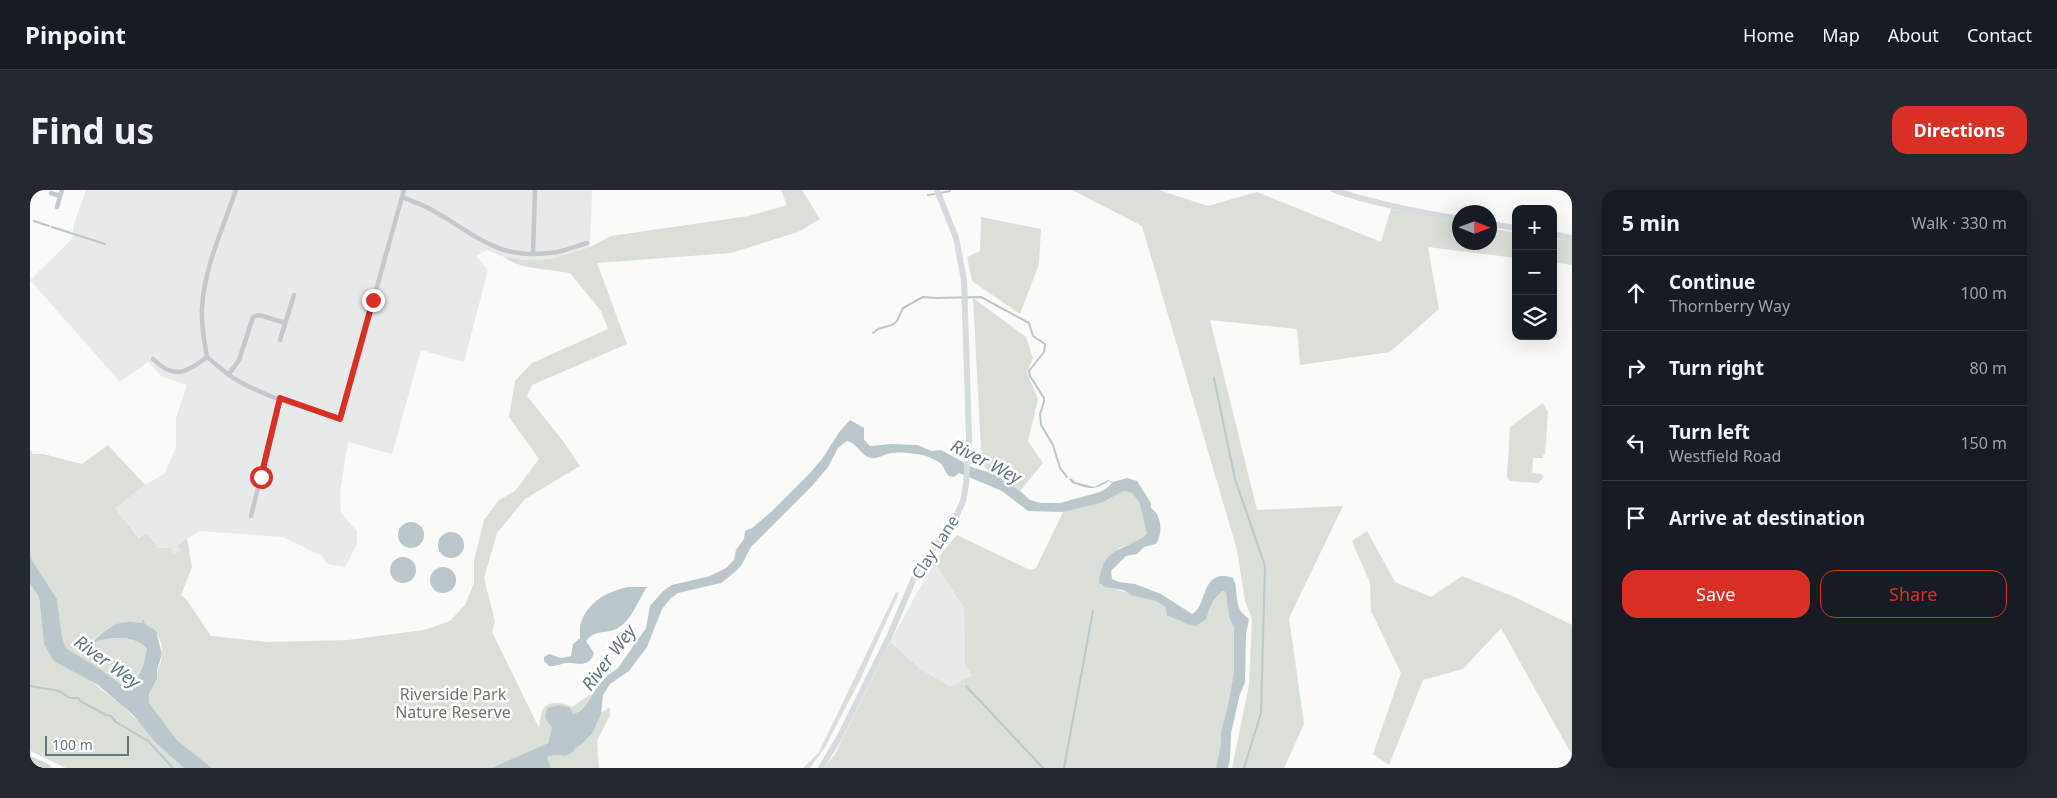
<!DOCTYPE html>
<html lang="en">
<head>
<meta charset="utf-8">
<style>
	body { margin:0; font-family:"Noto Sans",sans-serif; background:#242831; color:#f1f3f6 }
	.controls { position:absolute; right:15px; top:15px; display:grid; overflow:hidden; border-radius:10px; box-shadow:0 5px 20px #0002 }
	.controls button { width:45px; height:45px; display:grid; place-items:center; padding:0; border:0; border-bottom:1px solid #363941; background:#171b24; color:#f1f3f6; font:25px sans-serif }
	.compass { position:absolute; left:1422px; top:15px; width:45px; height:45px; border-radius:50%; background:#171b24; box-shadow:0 5px 20px #0002; rotate:91deg }
	.scale { position:absolute; left:15px; bottom:12px; width:84px; box-sizing:border-box; padding-left:5px; border:2px solid #657683; border-top:0; font-size:14px; line-height:18px; white-space:nowrap; color:#657683; -webkit-text-stroke:4px #fff; paint-order:stroke }
	.stop { position:absolute; width:15px; height:15px; margin:-11px; border:4px solid #d93025; border-radius:50%; background:#fff }
	.stop.end { background:#d93025; border-color:#fff; box-shadow:0 1px 5px #0008 }
	.list { margin:0; padding:0; list-style:none }
	h2 { display:flex; justify-content:space-between; align-items:center; height:65px; margin:0; padding:0 20px; font-size:21px }
	h2 small { font-size:16px; font-weight:400; color:#9ea1a6 }
	.list li { display:grid; grid-template-columns:32px 1fr auto; gap:15px; align-items:center; box-sizing:border-box; height:75px; padding:0 20px; border-top:1px solid #363941 }
	.list b { display:block; font-size:19px; white-space:nowrap }
	.list p { margin:0; font-size:16px; white-space:nowrap; color:#9ea1a6 }
	.list em { font-size:16px; font-style:normal; color:#9ea1a6 }
	.actions { display:flex; gap:10px; padding:15px 20px }
	.actions a { flex:1; padding:11px 0; border:1px solid #d93025; border-radius:15px; text-align:center; font-size:18px; color:#d93025 }
	.actions .main { background:#d93025; color:#fff }
	.icon { flex:none; width:28px; height:28px; fill:none; stroke:currentColor; stroke-width:2; stroke-linecap:round; stroke-linejoin:round }
	.map { position:relative; flex:none; width:1542px; height:578px; overflow:hidden; border-radius:15px }
	header { display:flex; align-items:center; gap:30px; box-sizing:border-box; height:70px; padding:0 25px; background:#171b24; border-bottom:1px solid #363941 }
	header strong { font-size:24px }
	nav { display:flex; gap:28px; margin-inline-start:auto; font-size:18px }
	.intro { display:flex; align-items:center; justify-content:space-between; box-sizing:border-box; height:120px; padding:0 30px }
	h1 { margin:0; font-size:35px }
	.button { padding:12px 22px; border-radius:15px; background:#d93025; color:#fff; font-size:18px; font-weight:700 }
	main { display:flex; gap:30px; padding:0 30px }
	aside { flex:1; background:#171b24; border-radius:15px; box-shadow:0 5px 20px #0002 }
	.map>svg:first-child { display:block }
	.built { fill:#e8e9e9 }
	.green { fill:#dadfd7 }
	.water { fill:#bbc7cb }
	.lines { fill:none; stroke-linecap:round; stroke-linejoin:round }
	.stream { stroke:#bbc7cb; stroke-width:2 }
	.street { stroke:#c3c8cc; stroke-width:4.5 }
	.secondary { stroke:#d6dbdf; stroke-width:6 }
	.highway { stroke:#d6dbdf; stroke-width:8 }
	.route { stroke:#d93025; stroke-width:6 }
	.labels { text-anchor:middle; stroke-width:5; stroke-linejoin:round; paint-order:stroke }
	.street-label { font-size:16px; fill:#657683; stroke:#fff }
	.park-label { font-size:16px; fill:#687a64; stroke:#fff }
	.water-label { font-size:18px; font-style:italic; fill:#60757c; stroke:#fff }
</style>
</head>
<body>
<header>
<strong>Pinpoint</strong>
<nav><a>Home</a><a>Map</a><a>About</a><a>Contact</a></nav>
</header>
<div class="intro"><h1>Find us</h1><a class="button">Directions</a></div>
<main>
<div class="map">
<svg width="1542" height="578" viewBox="0 0 1542 578">
	<rect width="100%" height="100%" fill="#fafaf8"/>
	<path class="built" d="M 56,0 L 562,0 L 560,57 L 521,69 L 494,70 L 474,67 L 457,60 L 446,66 L 458,80 L 434,172 L 391,160 L 362,264 L 318,252 L 310,303 L 311,323 L 327,341 L 327,354 L 315,377 L 297,374 L 292,366 L 253,347 L 170,341 L 149,354 L 148,356 L 152,360 L 144,364 L 141,358 L 128,358 L 110,348 L 85,318 L 115,295 L 134,284 L 146,258 L 146,228 L 157,195 L 133,187 L 118,172 L 90,192 L 0,90 L 42,49 L 44,34 Z
		M 904,372 L 934,418 L 935,475 L 942,485 L 920,498 L 889,478 L 860,452 Z"/>
	<path class="green" d="M 751,0 L 772,0 L 790,29 L 768,42 L 701,63 L 567,73 L 597,154 L 502,195 L 497,206 L 533,251 L 550,276 L 495,309 L 467,343 L 454,388 L 465,432 L 462,442 L 509,538 C 510,533 510,526 512,521 C 517,509 533,513 542,517 L 562,503 C 554,527 537,525 515,528 L 522,538 L 518,553 L 461,578 L 182,578 L 147,550 L 119,513 C 118,504 122,498 126,491 C 128,487 127,483 128,479 C 129,476 131,474 131,471 C 135,455 129,442 115,434 L 115,430 L 111,433 C 89,429 78,437 62,451 L 63,453 C 78,446 105,445 117,459 L 113,476 L 101,502 L 70,479 L 36,458 L 32,449 L 27,409 L 3,372 L 0,364 L 0,260 L 3,264 L 13,264 L 52,274 L 78,255 L 115,295 L 85,318 L 109,348 L 117,344 L 128,358 L 141,358 L 144,364 L 151,360 L 147,356 L 157,348 L 162,377 L 151,405 L 156,409 L 181,446 L 238,452 L 318,450 L 394,440 L 420,431 L 435,415 L 444,393 L 444,371 L 454,330 L 469,310 L 485,301 L 509,269 L 479,227 L 485,191 L 502,173 L 578,139 L 571,121 L 540,83 C 522,80 488,79 474,67 L 494,70 L 521,69 L 560,57 L 581,46 L 719,26 L 757,15 Z
		M 1042,0 L 1129,0 L 1178,16 L 1227,2 L 1351,52 L 1361,19 L 1429,32 L 1430,52 L 1460,52 L 1460,38 L 1486,43 L 1486,68 L 1398,57 L 1409,119 L 1360,162 L 1270,175 L 1267,139 L 1180,130 L 1227,320 L 1313,316 L 1259,428 L 1274,534 L 1254,578 L 1202,578 L 1219,495 L 1222,429 L 1215,411 L 1207,360 L 1112,36 Z
		M 951,27 L 1011,39 L 1009,74 L 990,124 L 942,91 L 937,67 L 950,61 Z
		M 1523,48 L 1542,51 L 1542,75 L 1523,72 Z
		M 943,108 L 996,147 L 1003,168 L 997,182 L 1008,210 L 998,251 L 1013,273 L 990,301 L 955,278 L 951,259 Z
		M 1513,213 L 1518,222 L 1515,265 L 1513,265 L 1513,268 L 1503,268 L 1502,283 L 1511,284 L 1514,287 L 1508,293 L 1480,291 L 1477,287 L 1480,237 Z
		M 1096,300 L 1102,303 L 1109,312 L 1117,344 L 1104,353 L 1089,358 L 1071,378 L 1070,395 L 1126,411 L 1135,418 L 1137,426 L 1143,427 L 1153,433 L 1178,425 L 1183,411 L 1192,401 L 1196,402 L 1197,405 L 1199,427 L 1204,438 L 1204,482 L 1197,520 L 1191,541 L 1191,553 L 1186,578 L 794,578 L 805,564 L 860,452 L 889,478 L 920,497 L 942,485 L 935,475 L 934,418 L 904,372 L 927,345 L 1000,380 L 1006,378 L 1033,322 L 1071,313 Z
		M 1337,341 L 1365,392 L 1401,407 L 1432,386 L 1487,408 L 1542,435 L 1542,565 L 1471,438 L 1433,479 L 1393,490 L 1359,575 L 1343,564 L 1371,483 L 1341,421 L 1340,393 L 1322,351 Z
		M 0,394 L 9,407 L 14,454 L 90,514 L 111,534 L 126,553 L 154,578 L 36,578 L 0,561 Z
		M 866,402 L 869,403 L 831,488 L 794,559 L 780,578 L 773,578 L 789,562 Z
		M 580,517 L 580,525 L 567,551 L 569,578 L 521,578 L 517,567 L 524,565 L 536,566 L 564,541 L 571,523 Z"/>
	<path class="water" d="M 820,230 L 834,238 L 834,250 L 840,256 L 861,254 L 888,255 L 901,261 L 911,260 L 944,278 L 965,284 L 990,301 L 1000,310 L 1010,313 L 1030,313 L 1070,302 L 1077,298 L 1082,293 L 1079,291 C 1063,301 1060,299 1042,293 L 1039,289 L 1041,288 L 1045,292 L 1064,297 L 1078,290 L 1083,292 L 1097,288 L 1107,291 L 1121,313 L 1121,318 C 1132,325 1133,344 1126,354 L 1114,357 L 1107,364 L 1096,366 L 1081,381 L 1082,389 L 1089,392 L 1105,394 L 1131,404 L 1162,424 C 1178,417 1170,377 1203,388 C 1208,398 1205,410 1210,420 C 1212,424 1216,426 1219,429 L 1216,444 L 1215,492 L 1210,504 L 1201,543 L 1200,569 L 1198,578 L 1186,578 L 1191,553 L 1191,541 L 1197,520 L 1204,482 L 1204,438 L 1199,427 L 1196,402 L 1192,401 L 1183,411 L 1176,429 L 1166,436 C 1155,436 1148,428 1137,426 L 1135,417 L 1126,411 L 1101,405 L 1093,400 L 1074,397 L 1069,393 C 1072,355 1093,363 1117,344 L 1109,312 L 1102,303 L 1094,301 L 1071,313 L 1033,322 L 998,321 L 972,301 L 929,283 L 924,287 L 919,286 C 915,282 914,276 910,273 C 900,264 874,261 861,263 C 855,264 847,269 842,268 C 830,266 828,253 817,251 L 808,258 L 798,277 L 782,296 L 721,357 L 711,376 L 705,382 L 691,393 L 648,403 L 641,408 L 632,419 L 617,457 L 599,481 L 580,494 L 573,505 L 571,523 L 564,541 L 552,554 L 545,558 L 544,561 L 536,566 L 524,565 L 517,567 L 521,578 L 461,578 L 518,553 L 522,538 L 515,528 L 517,518 L 529,515 L 540,518 L 543,524 L 550,521 L 556,515 L 567,497 L 578,485 L 588,478 L 616,438 L 620,416 L 633,401 L 642,395 L 680,386 L 696,378 L 704,370 L 706,360 L 714,349 L 715,341 L 722,338 L 741,322 L 780,283 L 792,269 L 810,241 Z
		M368 345a13 13 0 1 1 26 0a13 13 0 1 1-26 0Z
		M408 355a13 13 0 1 1 26 0a13 13 0 1 1-26 0Z
		M 0,364 L 3,372 L 27,409 L 32,448 L 36,458 L 70,479 L 100,501 L 102,501 L 113,476 L 117,459 C 106,445 78,446 63,453 L 62,452 C 80,436 87,429 111,433 L 114,429 L 115,434 L 126,441 L 132,464 L 127,480 L 127,489 L 119,504 L 119,513 L 147,550 L 182,578 L 154,578 L 126,553 L 103,525 L 68,495 L 24,471 L 14,454 L 9,407 L 0,394 Z
		M360 380a13 13 0 1 1 26 0a13 13 0 1 1-26 0Z
		M400 390a13 13 0 1 1 26 0a13 13 0 1 1-26 0Z
		M 599,397 L 617,397 C 608,410 602,430 588,438 C 576,445 567,438 556,451 L 564,463 C 560,476 552,474 540,473 C 534,472 527,477 519,476 L 514,471 L 514,467 L 519,464 L 531,468 L 541,466 L 543,454 L 550,448 C 550,444 550,440 550,436 C 556,412 578,401 599,397 Z"/>
	<g class="lines">
		<path class="stream" d="M 910,3 L 920,1
			M 898,5 L 905,4
			M 4,31 L 19,36
			M 22,37 L 75,54
			M 843,143 L 848,139 L 862,135 L 867,131 L 873,118 L 893,107 L 906,108 L 951,107 L 999,133 L 1003,146 L 1015,154 L 1014,162 L 999,181 L 1000,186 L 1014,208 L 1014,212 L 1010,224 L 1011,235 L 1023,255 L 1030,278 L 1037,287
			M 1184,188 L 1205,289 L 1235,376 L 1231,523 L 1214,578
			M 0,496 L 29,501 L 40,508 L 48,508 L 52,512 L 76,525 L 81,526 L 86,532 L 118,551 L 143,578
			M 936,496 L 1013,578
			M 1034,578 L 1063,421"/>
		<path class="street" d="M 21,3 L 30,6
			M 372,7 C 381,11 392,14 400,19 C 448,45 467,72 527,62 C 537,60 547,56 557,53
			M 27,17 L 32,0
			M 503,64 L 505,0
			M 250,150 L 264,105
			M 177,167 C 186,174 195,183 205,189 C 236,208 275,217 310,229 L 374,0
			M 177,167 C 174,151 171,135 172,118 C 174,78 193,38 206,0
			M 123,169 C 144,190 156,183 177,167
			M 199,184 L 209,170 L 223,127 L 229,125 L 255,133
			M 221,326 L 250,209"/>
		<path class="secondary" d="M 1304,0 C 1345,14 1387,22 1430,29
			M 1460,34 L 1486,38
			M 1523,44 L 1542,48
			M 791,578 L 809,548 L 860,445 L 887,381 L 926,327 L 933,311 L 936,295 L 939,247 L 934,90 L 926,48 L 907,0"/>
		<path class="highway" d="M 0,570 L 17,578"/>
	</g>
	<g class="lines">
		<path class="route" d="M 231,287 L 250,208 L 310,229 L 343,110"/>
	</g>
	<g class="labels">
		<g class="street-label">
			<text transform="translate(905 357) rotate(-57)" y="6">Clay Lane</text>
		</g>
		<g class="park-label">
			<text x="423" y="510">Riverside Park<tspan x="423" dy="18">Nature Reserve</tspan></text>
		</g>
		<g class="water-label">
			<text transform="translate(956 272) rotate(27)" y="6">River Wey</text>
			<text transform="translate(579 468) rotate(-53)" y="6">River Wey</text>
			<text transform="translate(77 472) rotate(36)" y="6">River Wey</text>
		</g>
	</g>
</svg>
<div class="controls">
<button>+</button>
<button>−</button>
<button><svg class="icon" aria-label="layers" viewBox="0 0 24 24"><path d="M12 4l9 5-9 5-9-5zM3 14l9 5 9-5"/></svg></button>
</div>
<svg class="compass" viewBox="-18 -18 36 36"><path d="M0-13l5 13h-10z" fill="#e53935"/><path d="M0 13l5-13h-10z" fill="#9ea1a6"/></svg>
<div class="scale">100 m</div>
<div class="stop" style="left:231px;top:287px"></div>
<div class="stop end" style="left:343px;top:110px"></div>
</div>
<aside>
<h2>5 min<small>Walk · 330 m</small></h2>
<ul class="list">
<li><svg class="icon" aria-label="ahead" viewBox="0 0 24 24"><path d="M12 20V5M6 11l6-6 6 6"/></svg><div><b>Continue</b><p>Thornberry Way</p></div><em>100 m</em></li>
<li><svg class="icon" aria-label="right" viewBox="0 0 24 24"><path d="M7 20v-9h11M14 6l5 5-5 5"/></svg><div><b>Turn right</b></div><em>80 m</em></li>
<li><svg class="icon" aria-label="left" viewBox="0 0 24 24"><path d="M17 20v-9H6M10 6l-5 5 5 5"/></svg><div><b>Turn left</b><p>Westfield Road</p></div><em>150 m</em></li>
<li><svg class="icon" aria-label="arrive" viewBox="0 0 24 24"><path d="M6 21V4h12l-3 4 3 4H6"/></svg><div><b>Arrive at destination</b></div></li>
</ul>
<div class="actions"><a class="main">Save</a><a>Share</a></div>
</aside>
</main>
</body>
</html>
